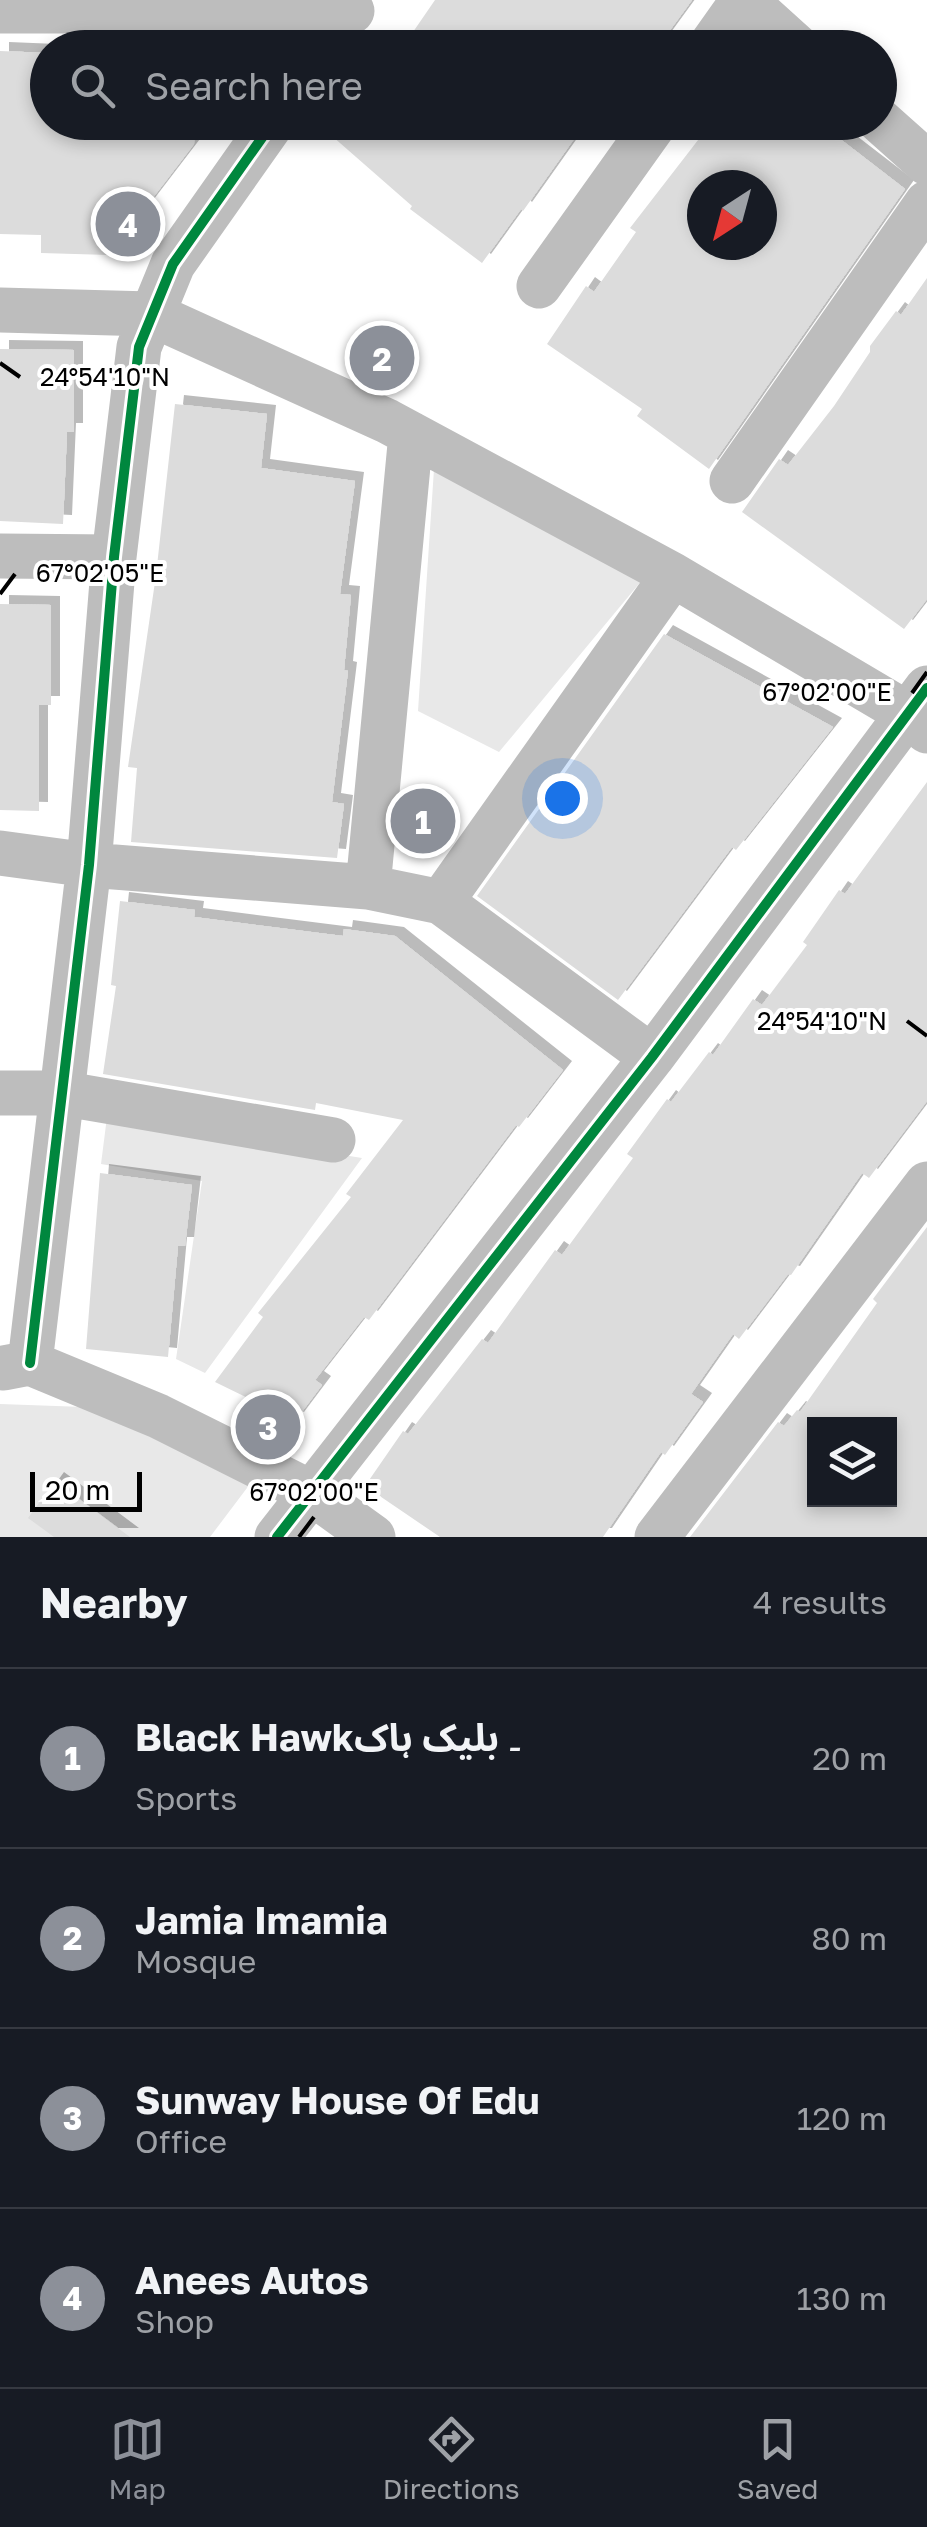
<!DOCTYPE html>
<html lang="en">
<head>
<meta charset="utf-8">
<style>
	body { margin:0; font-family:"Golos Text","Noto Sans Arabic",sans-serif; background:#20242c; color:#f1f3f6 }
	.controls { position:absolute; right:30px; bottom:30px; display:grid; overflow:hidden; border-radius:0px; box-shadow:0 5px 15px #0003 }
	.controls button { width:90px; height:90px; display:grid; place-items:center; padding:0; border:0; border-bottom:2px solid #363941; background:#171b24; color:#f1f3f6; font:50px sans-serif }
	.compass { position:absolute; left:687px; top:170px; width:90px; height:90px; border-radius:50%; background:#171b24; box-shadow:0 5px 15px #0003; rotate:216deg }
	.scale { position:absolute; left:30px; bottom:25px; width:112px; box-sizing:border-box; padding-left:10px; border:5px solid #000; border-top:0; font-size:28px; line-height:35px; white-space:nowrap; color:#000; -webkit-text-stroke:8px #fff; paint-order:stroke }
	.you { position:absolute; left:562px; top:798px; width:35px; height:35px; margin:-25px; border:8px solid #fff; border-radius:50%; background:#1a73e8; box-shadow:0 0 0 15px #1a73e833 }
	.badge { display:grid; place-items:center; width:65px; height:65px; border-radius:50%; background:#8c9099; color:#fff; font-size:32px; font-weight:700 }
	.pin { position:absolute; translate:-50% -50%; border:5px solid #fff; box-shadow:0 2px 10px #0006 }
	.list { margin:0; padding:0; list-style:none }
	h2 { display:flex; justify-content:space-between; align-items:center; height:130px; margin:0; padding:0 40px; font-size:42px }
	h2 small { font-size:32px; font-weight:400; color:#9ea1a6 }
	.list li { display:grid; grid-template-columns:65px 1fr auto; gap:30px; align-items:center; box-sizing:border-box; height:180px; padding:0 40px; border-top:2px solid #363941 }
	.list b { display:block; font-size:38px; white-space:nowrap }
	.list p { margin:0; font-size:32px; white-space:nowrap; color:#9ea1a6 }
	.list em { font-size:32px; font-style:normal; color:#9ea1a6 }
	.icon { flex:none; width:55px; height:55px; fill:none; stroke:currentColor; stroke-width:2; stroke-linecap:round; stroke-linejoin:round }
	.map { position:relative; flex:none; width:927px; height:1537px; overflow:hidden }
	.search { position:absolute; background:#171b24; box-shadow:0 5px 15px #0003; left:30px; right:30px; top:30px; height:110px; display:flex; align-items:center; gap:25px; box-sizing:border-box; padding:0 35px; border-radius:55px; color:#9ea1a6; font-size:38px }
	.sheet { height:850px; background:#171b24 }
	nav { display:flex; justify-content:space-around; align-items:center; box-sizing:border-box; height:140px; border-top:2px solid #363941; background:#171b24; font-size:28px; color:#9ea1a6 }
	nav a { display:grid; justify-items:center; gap:5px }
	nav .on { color:#8c9099 }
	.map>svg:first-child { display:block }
	.green { fill:#e8e8e8 }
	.building { fill:#dcdcdc; fill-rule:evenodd; filter:url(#shadow) }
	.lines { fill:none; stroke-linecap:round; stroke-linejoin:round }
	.minor { stroke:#bdbdbd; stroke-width:45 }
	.cycleway-casing { stroke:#fff; stroke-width:16 }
	.cycleway { stroke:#00873e; stroke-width:10 }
	.ticks { fill:none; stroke:#000; stroke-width:4 }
	.ticks-label { font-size:25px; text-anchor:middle; fill:#000; stroke:#fff; stroke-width:8; stroke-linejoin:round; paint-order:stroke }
</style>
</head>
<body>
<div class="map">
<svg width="927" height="1537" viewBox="0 0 927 1537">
	<defs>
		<filter id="shadow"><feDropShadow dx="9" dy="-9" stdDeviation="0" flood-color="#0004"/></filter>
	</defs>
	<rect width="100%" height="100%" fill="#fff"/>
	<path class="green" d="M 434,469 L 643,579 L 499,752 L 418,711 Z
		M 107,1117 L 362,1158 L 205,1373 L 176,1359 L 202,1181 L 101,1164 Z
		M 0,1404 L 84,1407 L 168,1433 L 250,1484 L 210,1537 L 0,1537 Z"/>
	<path class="building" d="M 435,0 L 692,0 L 657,48 L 402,48 Z
		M 0,51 L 48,53 L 48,122 L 195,122 L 194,144 L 109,255 L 41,253 L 41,235 L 0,234 Z
		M 316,122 L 586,122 L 523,211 L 521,209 L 482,263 L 410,209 L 412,206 Z
		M 712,122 L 818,122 L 905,189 L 709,469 L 637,416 L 642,409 L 547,344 L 586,286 L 594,292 L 636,232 L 630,228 ZM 702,185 L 762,185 L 762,245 L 702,245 Z
		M 927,278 L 927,599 L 904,629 L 742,512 L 779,459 L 788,465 L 834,406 L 870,352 L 870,346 L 896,311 L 901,315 Z
		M 0,349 L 74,350 L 74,432 L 67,432 L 63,524 L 0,521 Z
		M 175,404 L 267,414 L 261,468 L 355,481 L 340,594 L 351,595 L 344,670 L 348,671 L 332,802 L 344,804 L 337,858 L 131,842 L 137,768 L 128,767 L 156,575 Z
		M 0,604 L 51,605 L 51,705 L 39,705 L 39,811 L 0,810 Z
		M 664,634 L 833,727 L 736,850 L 732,847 L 618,1000 L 477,896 Z
		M 927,782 L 927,1101 L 869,1178 L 862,1173 L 791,1275 L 788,1274 L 739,1339 L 733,1334 L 691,1394 L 703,1402 L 665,1455 L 661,1452 L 603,1537 L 440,1537 L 365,1486 L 403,1431 L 408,1434 L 482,1339 L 488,1343 L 555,1250 L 562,1255 L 633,1158 L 627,1154 L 667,1099 L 671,1102 L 709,1052 L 713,1055 L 753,999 L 762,1005 L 807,945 L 803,942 L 839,890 L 845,894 Z
		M 120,901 L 195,910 L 194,917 L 343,936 L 344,929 L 395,936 L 563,1070 L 519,1127 L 516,1125 L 369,1320 L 364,1317 L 315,1380 L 322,1385 L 295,1421 L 215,1382 L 263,1317 L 258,1313 L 351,1197 L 346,1194 L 403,1120 L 316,1103 L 315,1110 L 103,1074 L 116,986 L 111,985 Z
		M 100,1173 L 192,1185 L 185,1246 L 178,1246 L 168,1357 L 86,1349 Z
		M 927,1227 L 927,1537 L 690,1537 L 778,1422 L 784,1426 L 797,1410 L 800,1412 L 877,1303 L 873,1299 ZM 814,1424 L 890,1424 L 890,1500 L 814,1500 Z
		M 55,1481 L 130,1537 L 54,1537 L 28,1518 Z"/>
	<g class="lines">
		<path class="minor" d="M 745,0 L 798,48
			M 0,11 L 352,11
			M 709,48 L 743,0
			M 880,121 L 927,163
			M 539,286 L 656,122
			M 0,310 L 151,314 L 387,421 L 673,575 L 908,714 L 927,731
			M 732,481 L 927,203
			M 0,556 L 114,557
			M 0,853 L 89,865 L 368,887 L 441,902 L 652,1057
			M 368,887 L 411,434
			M 441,902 L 673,575
			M 0,1093 L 60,1093 L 333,1140
			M 30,1363 L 89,865 L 114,557 L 139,347 L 173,264 L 273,122
			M 4,1368 L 30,1363 L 158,1416 L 312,1493 L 373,1537
			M 277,1537 L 652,1057 L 927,688
			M 657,1537 L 927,1184"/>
		<g class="cycleway-casing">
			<path id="cycleway" d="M 30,1363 L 89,865 L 114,557 L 139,347 L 173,264 L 273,122
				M 277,1537 L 652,1057 L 927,688"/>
		</g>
		<use href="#cycleway" class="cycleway"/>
	</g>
	<path class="ticks" d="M 0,363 L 20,377M 0,594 L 15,574M 912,693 L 927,672M 907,1021 L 927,1036M 299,1537 L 314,1517"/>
	<g class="ticks-label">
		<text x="105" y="386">24°54'10"N</text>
		<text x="100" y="582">67°02'05"E</text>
		<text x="827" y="701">67°02'00"E</text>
		<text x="822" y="1030">24°54'10"N</text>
		<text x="314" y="1501">67°02'00"E</text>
	</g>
</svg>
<div class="controls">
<button><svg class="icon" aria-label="layers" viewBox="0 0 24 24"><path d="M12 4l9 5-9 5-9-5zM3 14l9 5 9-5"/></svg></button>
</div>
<svg class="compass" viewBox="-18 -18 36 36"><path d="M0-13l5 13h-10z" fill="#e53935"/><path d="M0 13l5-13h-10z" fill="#9ea1a6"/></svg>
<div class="scale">20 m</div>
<div class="you"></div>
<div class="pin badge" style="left:423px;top:821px">1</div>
<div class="pin badge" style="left:382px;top:358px">2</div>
<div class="pin badge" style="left:268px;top:1427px">3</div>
<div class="pin badge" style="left:128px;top:224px">4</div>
<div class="search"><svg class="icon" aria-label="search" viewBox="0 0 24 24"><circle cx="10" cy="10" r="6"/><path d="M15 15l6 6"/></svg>Search here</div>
</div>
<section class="sheet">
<h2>Nearby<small>4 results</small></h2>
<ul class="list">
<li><span class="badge">1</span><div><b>Black Hawk۔ بلیک ہاک</b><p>Sports</p></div><em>20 m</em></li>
<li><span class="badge">2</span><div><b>Jamia Imamia</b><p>Mosque</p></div><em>80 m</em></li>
<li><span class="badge">3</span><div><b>Sunway House Of Edu</b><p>Office</p></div><em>120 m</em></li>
<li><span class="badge">4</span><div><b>Anees Autos</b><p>Shop</p></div><em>130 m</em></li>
</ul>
</section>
<nav>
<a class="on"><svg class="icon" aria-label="map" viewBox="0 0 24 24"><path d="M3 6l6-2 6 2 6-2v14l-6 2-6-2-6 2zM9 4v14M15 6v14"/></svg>Map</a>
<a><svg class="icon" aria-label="directions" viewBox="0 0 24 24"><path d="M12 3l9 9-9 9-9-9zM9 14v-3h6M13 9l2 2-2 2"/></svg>Directions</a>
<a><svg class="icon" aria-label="saved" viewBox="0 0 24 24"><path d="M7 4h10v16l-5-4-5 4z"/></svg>Saved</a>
</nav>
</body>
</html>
